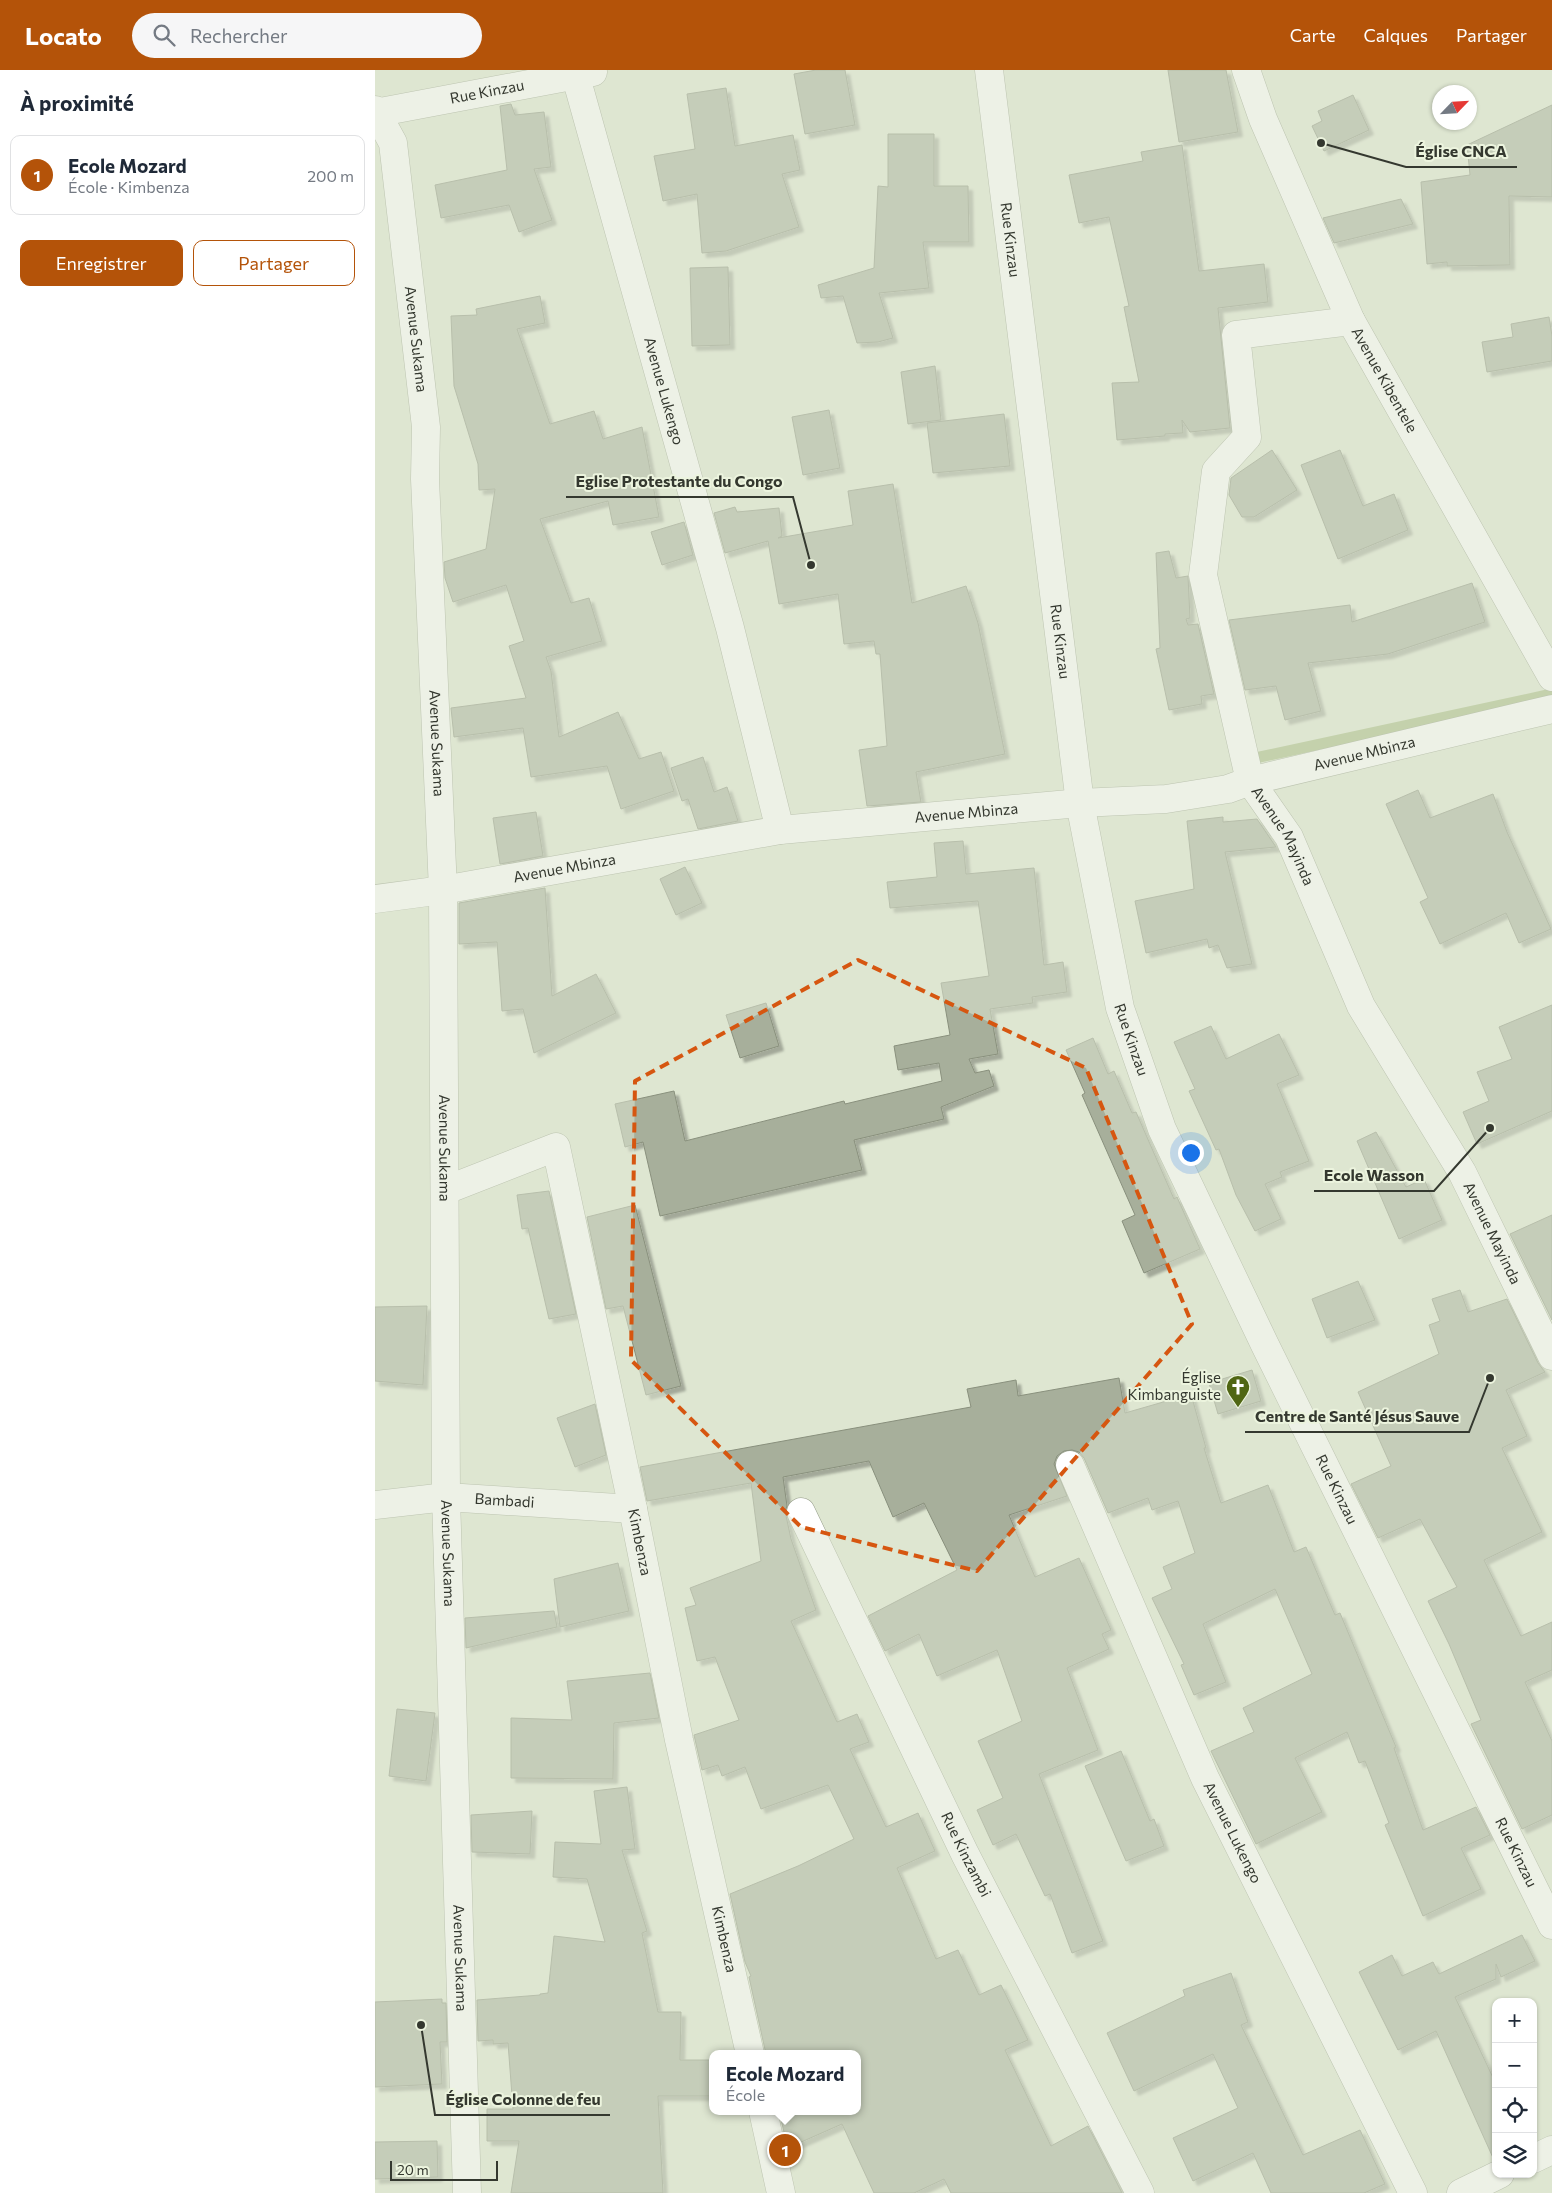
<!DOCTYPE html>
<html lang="fr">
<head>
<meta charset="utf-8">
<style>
	body { margin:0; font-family:Commissioner,sans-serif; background:#f6f6f7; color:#1f2937 }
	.controls { position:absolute; right:15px; bottom:15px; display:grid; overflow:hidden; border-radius:10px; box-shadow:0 1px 4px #0004 }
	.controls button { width:45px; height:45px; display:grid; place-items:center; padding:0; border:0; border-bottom:1px solid #e0e1e3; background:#fff; color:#1f2937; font:25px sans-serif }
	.compass { position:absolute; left:1057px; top:15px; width:45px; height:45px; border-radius:50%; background:#fff; box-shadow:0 1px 4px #0004; rotate:65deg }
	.scale { position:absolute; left:15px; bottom:12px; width:108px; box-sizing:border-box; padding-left:5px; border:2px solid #34382f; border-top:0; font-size:14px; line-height:18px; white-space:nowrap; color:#34382f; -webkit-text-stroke:4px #ecf4de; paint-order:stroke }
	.you { position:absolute; left:815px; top:1082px; width:18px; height:18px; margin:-12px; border:4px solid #fff; border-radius:50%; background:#1a73e8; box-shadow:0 0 0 8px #1a73e833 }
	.badge { display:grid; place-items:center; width:32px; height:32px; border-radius:50%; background:#b45309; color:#fff; font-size:16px; font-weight:700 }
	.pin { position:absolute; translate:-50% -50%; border:2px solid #fff; box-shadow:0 1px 5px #0006 }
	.popup { position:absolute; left:334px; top:1980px; width:152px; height:65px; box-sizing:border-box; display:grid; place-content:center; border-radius:10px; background:#fff; filter:drop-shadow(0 1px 4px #0005); font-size:16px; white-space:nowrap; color:#747a83 }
	.popup b { font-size:19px; color:#1f2937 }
	.popup::after { content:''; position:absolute; left:50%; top:100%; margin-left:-10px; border:10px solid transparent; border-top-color:#fff }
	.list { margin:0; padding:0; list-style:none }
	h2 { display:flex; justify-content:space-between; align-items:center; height:65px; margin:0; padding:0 20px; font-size:21px }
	h2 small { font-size:16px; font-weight:400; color:#747a83 }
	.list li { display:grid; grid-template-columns:32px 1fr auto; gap:15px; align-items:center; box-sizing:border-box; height:80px; margin:0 10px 10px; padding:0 10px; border:1px solid #e0e1e3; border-radius:10px }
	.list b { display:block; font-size:19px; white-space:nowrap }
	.list p { margin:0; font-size:16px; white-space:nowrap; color:#747a83 }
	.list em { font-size:16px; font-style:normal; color:#747a83 }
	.actions { display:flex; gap:10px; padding:15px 20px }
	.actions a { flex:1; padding:11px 0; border:1px solid #b45309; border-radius:10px; text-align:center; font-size:18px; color:#b45309 }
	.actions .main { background:#b45309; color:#fff }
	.icon { flex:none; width:28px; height:28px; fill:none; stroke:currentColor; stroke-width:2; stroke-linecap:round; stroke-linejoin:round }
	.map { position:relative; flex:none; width:1177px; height:2123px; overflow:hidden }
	header { display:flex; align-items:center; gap:30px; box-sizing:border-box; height:70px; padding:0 25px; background:#b45309; color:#fff }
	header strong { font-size:24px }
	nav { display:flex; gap:28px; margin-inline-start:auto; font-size:18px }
	.search { width:350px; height:45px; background:#f6f6f7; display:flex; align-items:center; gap:12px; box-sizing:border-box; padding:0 18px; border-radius:28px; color:#747a83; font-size:19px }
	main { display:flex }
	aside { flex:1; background:#fff }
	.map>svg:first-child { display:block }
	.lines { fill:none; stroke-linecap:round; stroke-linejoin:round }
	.stream { stroke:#a4b97e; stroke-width:11 }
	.building { fill:#a7af9b; stroke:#89907d; filter:url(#shadow) }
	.minor-casing { stroke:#959d89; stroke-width:29 }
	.minor { stroke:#fff; stroke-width:28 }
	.marked { fill:none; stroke:#d65610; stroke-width:4; stroke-dasharray:10 6; stroke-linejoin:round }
	.labels { text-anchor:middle; stroke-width:4; stroke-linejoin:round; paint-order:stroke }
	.street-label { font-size:15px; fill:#34382f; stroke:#ecf4de }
	.poi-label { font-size:15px; fill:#34382f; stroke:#ecf4de; text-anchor:end }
	.leader { fill:none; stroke:#34382f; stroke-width:2 }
	.callout-dot { fill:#34382f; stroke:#ecf4de; stroke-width:2 }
	.callout-label { font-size:16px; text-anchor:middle; font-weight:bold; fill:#34382f; stroke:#ecf4de; stroke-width:4; stroke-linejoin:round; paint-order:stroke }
</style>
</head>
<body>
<header>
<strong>Locato</strong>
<div class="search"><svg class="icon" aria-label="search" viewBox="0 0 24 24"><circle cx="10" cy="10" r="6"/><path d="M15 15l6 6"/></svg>Rechercher</div>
<nav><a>Carte</a><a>Calques</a><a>Partager</a></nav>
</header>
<main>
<aside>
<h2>À proximité<small></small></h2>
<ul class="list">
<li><span class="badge">1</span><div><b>Ecole Mozard</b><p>École · Kimbenza</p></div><em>200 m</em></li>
</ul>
<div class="actions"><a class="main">Enregistrer</a><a>Partager</a></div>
</aside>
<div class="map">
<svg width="1177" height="2123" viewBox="0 0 1177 2123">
	<defs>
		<filter id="shadow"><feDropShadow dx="4.5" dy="4.5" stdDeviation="1" flood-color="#0004"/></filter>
	</defs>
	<rect width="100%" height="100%" fill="#dee6d1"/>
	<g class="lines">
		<path class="stream" d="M 871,690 L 1177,624"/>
	</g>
	<path class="building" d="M 441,0 L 470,0 L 480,55 L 430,64 L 419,4 Z
		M 793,0 L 851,0 L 863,62 L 804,72 Z
		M 351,18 L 360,76 L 418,65 L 425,100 L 407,104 L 424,157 L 351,181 L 327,183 L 322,124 L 288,131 L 279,86 L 320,79 L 312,24 Z
		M 978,25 L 994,60 L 949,81 L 937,56 L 947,51 L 943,41 Z
		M 136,34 L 140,45 L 169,42 L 176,97 L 159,99 L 177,150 L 144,162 L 134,135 L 66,148 L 60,115 L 132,100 L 125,36 Z
		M 1177,35 L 1177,127 L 1134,126 L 1135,195 L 1072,196 L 1072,192 L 1052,194 L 1046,112 L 1095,105 L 1092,75 Z
		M 513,64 L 559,64 L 559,116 L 593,116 L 594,172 L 548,172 L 554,218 L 504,223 L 518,268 L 503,272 L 482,273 L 468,226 L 446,228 L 443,215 L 499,198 L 503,116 L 513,117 Z
		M 807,75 L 824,201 L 889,194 L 893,232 L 843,238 L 855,358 L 815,362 L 807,350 L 808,363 L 790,364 L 790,366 L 742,370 L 737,313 L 764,312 L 749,237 L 754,236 L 734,147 L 704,153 L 694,105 L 768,91 L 766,82 Z
		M 1026,129 L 1038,154 L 959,173 L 948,148 Z
		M 353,197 L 355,275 L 317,276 L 315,198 Z
		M 165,226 L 170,253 L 142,259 L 175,354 L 219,341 L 228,369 L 267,357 L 284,447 L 238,455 L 233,431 L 165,449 L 196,533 L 214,528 L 227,571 L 171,587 L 176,601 L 184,667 L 243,642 L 264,689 L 286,682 L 299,721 L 246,739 L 232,696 L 156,707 L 148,658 L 79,667 L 76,638 L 151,628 L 134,576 L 149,571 L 131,515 L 78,532 L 70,508 L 69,492 L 111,479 L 120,419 L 104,420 L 103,394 L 79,316 L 76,246 L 102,245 L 101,239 Z
		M 1174,247 L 1177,266 L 1177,291 L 1112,302 L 1107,272 L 1138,267 L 1136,254 Z
		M 560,296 L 566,350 L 533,354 L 526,302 Z
		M 454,340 L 465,398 L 428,405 L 417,347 Z
		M 629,344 L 635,396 L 558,403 L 552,353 Z
		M 897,380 L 922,420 L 879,447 L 867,447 L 854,425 L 856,408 Z
		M 965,380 L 988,436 L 1019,424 L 1033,460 L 963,489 L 926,395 Z
		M 518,414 L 537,533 L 591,516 L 603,553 L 630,684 L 541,702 L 546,732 L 492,736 L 484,680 L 512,676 L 505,584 L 501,584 L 499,571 L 469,574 L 463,524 L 404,534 L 393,471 L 350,483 L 339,443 L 360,437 L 362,442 L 404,438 L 407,466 L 403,468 L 478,455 L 473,421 Z
		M 309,452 L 318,485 L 287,495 L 276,462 Z
		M 794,481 L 801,508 L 813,506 L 815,548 L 811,549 L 813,555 L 823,554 L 839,624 L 826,626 L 827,634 L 794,640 L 781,579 L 785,578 L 781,483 Z
		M 1097,513 L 1110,552 L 1013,584 L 933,593 L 946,641 L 910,650 L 901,616 L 870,620 L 854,550 L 975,535 L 977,552 Z
		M 328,687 L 339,722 L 352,717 L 363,751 L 323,759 L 313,729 L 307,731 L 296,698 Z
		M 1043,720 L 1055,748 L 1118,724 L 1132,762 L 1176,859 L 1144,873 L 1131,843 L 1065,874 L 1045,832 L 1053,828 L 1011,734 Z
		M 161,742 L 168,786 L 125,794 L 118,748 Z
		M 848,747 L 848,752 L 882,749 L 901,777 L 850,782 L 877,894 L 852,898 L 843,875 L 834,878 L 832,869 L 771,883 L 760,831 L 819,819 L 812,751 Z
		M 588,771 L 591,804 L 659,798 L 669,895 L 688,892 L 692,922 L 657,927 L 658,933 L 615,939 L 623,984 L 594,989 L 600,1003 L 614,1000 L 619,1016 L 566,1037 L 569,1049 L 479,1070 L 487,1100 L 285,1146 L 268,1072 L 250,1077 L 240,1034 L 299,1021 L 310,1071 L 469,1031 L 470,1034 L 567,1011 L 564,993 L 523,1000 L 519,976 L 575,965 L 566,913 L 614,906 L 603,831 L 515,838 L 512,812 L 562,807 L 559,773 Z
		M 310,797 L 327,833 L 301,845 L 285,809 Z
		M 170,818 L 177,926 L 221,904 L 241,943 L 159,983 L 148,939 L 127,941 L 122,872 L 84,874 L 84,833 Z
		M 391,933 L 404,976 L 365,988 L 351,945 Z
		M 1177,935 L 1177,1041 L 1102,1074 L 1088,1042 L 1114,1031 L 1102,1002 L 1137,989 L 1124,957 Z
		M 836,956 L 851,989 L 904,964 L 924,1005 L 902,1014 L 934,1091 L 905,1102 L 907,1107 L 890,1114 L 906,1149 L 880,1161 L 861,1125 L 844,1079 L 841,1080 L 814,1021 L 820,1019 L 799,972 Z
		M 718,968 L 733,1004 L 739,1001 L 757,1043 L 761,1042 L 799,1129 L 802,1127 L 825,1179 L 769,1203 L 747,1151 L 760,1145 L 707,1025 L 710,1023 L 691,980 Z
		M 1001,1062 L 1031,1117 L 1049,1109 L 1067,1150 L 1024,1169 L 982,1071 Z
		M 174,1121 L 201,1244 L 174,1249 L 153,1158 L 147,1159 L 142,1125 Z
		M 260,1135 L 306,1316 L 271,1325 L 248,1236 L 231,1239 L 212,1147 Z
		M 1177,1145 L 1177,1250 L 1135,1164 Z
		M 983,1211 L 1000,1250 L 952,1268 L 937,1229 Z
		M 1085,1220 L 1093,1242 L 1132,1229 L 1163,1293 L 1170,1302 L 1131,1320 L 1152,1366 L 1127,1378 L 1167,1462 L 1109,1490 L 1146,1566 L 1177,1552 L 1177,1600 L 1150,1612 L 1177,1671 L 1177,1745 L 1147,1759 L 1096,1654 L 1106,1650 L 1074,1574 L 1053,1531 L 1082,1517 L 1045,1449 L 1003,1468 L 976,1414 L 1016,1396 L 983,1322 L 1064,1284 L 1054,1255 L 1065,1251 L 1057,1229 Z
		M 52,1236 L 48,1315 L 0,1311 L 0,1237 Z
		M 877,1300 L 886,1331 L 843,1344 L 834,1313 Z
		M 744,1308 L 750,1343 L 816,1324 L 831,1378 L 829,1378 L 846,1433 L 893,1415 L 919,1482 L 931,1477 L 960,1545 L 965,1543 L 1021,1677 L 1019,1678 L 1048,1760 L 1101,1737 L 1115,1765 L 1086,1778 L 1106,1819 L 1048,1846 L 1010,1755 L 1014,1753 L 990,1691 L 984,1693 L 972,1662 L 920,1688 L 947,1742 L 881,1774 L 836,1681 L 879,1662 L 868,1638 L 937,1604 L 900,1519 L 828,1554 L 851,1612 L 819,1625 L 806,1595 L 809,1594 L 777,1528 L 797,1519 L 788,1497 L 820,1483 L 803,1431 L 777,1440 L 773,1428 L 733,1443 L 709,1388 L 704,1382 L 697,1380 L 689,1381 L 682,1386 L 679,1394 L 692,1426 L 634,1445 L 660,1507 L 704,1488 L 736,1560 L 727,1564 L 734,1579 L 692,1598 L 723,1680 L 664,1704 L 728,1871 L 697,1883 L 675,1824 L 670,1826 L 641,1764 L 618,1775 L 602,1740 L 628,1728 L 603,1671 L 647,1651 L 622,1580 L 562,1606 L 544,1564 L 510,1581 L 493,1546 L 582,1500 L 549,1433 L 518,1447 L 494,1391 L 408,1407 L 412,1436 L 410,1441 L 416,1469 L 441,1540 L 416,1551 L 462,1652 L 482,1644 L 494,1672 L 475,1679 L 511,1757 L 543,1743 L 560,1781 L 522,1798 L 561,1889 L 583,1880 L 604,1925 L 626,1915 L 653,1970 L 630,1980 L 676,2076 L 713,2056 L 747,2123 L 576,2123 L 569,2109 L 539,2123 L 499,2123 L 467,2054 L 415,2077 L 409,2062 L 404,2041 L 482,2041 L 482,1984 L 391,1984 L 374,1907 L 376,1906 L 370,1892 L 355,1824 L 423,1796 L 479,1769 L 453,1715 L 386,1739 L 370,1697 L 347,1706 L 343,1695 L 327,1700 L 319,1665 L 364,1650 L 340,1587 L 322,1591 L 310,1538 L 321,1535 L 315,1518 L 386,1491 L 376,1413 L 272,1431 L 265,1397 L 596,1337 L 592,1319 L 641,1310 L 643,1326 Z
		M 220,1334 L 231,1385 L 200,1397 L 182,1348 Z
		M 243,1493 L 254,1541 L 185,1557 L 179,1509 Z
		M 179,1541 L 182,1557 L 91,1578 L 90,1548 Z
		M 275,1603 L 284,1648 L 239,1653 L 238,1709 L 136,1708 L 136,1648 L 197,1650 L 192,1611 Z
		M 22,1639 L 60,1643 L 51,1711 L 14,1706 Z
		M 746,1681 L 775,1751 L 779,1749 L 789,1776 L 751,1791 L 710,1696 Z
		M 252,1717 L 260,1779 L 247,1780 L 272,1861 L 267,1863 L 283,1942 L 306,1942 L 305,1990 L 338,1990 L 338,2026 L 283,2026 L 288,2123 L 136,2123 L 144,2071 L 112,2071 L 112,2039 L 138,2039 L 133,1973 L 118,1974 L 118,1970 L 103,1971 L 102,1930 L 165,1925 L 165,1924 L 173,1923 L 179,1866 L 230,1872 L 212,1809 L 178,1807 L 180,1772 L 226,1774 L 219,1721 Z
		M 157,1741 L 155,1784 L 97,1782 L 96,1745 Z
		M 1147,1865 L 1160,1891 L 1126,1907 L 1121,1894 L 1121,1909 L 1080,1927 L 1121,2014 L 1121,2089 L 1119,2090 L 1061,1961 L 1023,1980 L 984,1902 L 1017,1885 L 1027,1906 L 1058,1892 L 1064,1904 Z
		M 856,1903 L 873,1952 L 866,1955 L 928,2085 L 985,2060 L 1010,2114 L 989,2123 L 896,2123 L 878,2083 L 818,2111 L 798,2068 L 863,2038 L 838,1984 L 759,2021 L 732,1963 L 810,1926 L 808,1920 Z
		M 67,1929 L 67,1933 L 71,1933 L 72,1972 L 65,1972 L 67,2014 L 0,2017 L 0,1932 Z
		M 62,2071 L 63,2107 L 0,2109 L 0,2072 Z"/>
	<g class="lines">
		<g class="minor-casing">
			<g id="minor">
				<path id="s1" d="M 205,0 L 201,7 L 355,558 L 405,760"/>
				<path id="s2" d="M 614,0 L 705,733 L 745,938 L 787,1059 L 890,1275 L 1177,1855"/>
				<path id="s3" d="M 871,0 L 888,49 L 976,251 L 1177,607"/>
				<path id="s4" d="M 0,40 L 18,73 L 51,357 L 50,409 L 68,820 L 71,1427 L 92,2123"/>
				<path id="s5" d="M 0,43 L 218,2"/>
				<path id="s6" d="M 976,251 L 861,265 L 872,367 L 841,401 L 828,505 L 875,711 L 914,767 L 986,936 L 1087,1102 L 1177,1286"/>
				<path id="s7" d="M 0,829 L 68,820 L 405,760 L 705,733 L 791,729 L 853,719 L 875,711 L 1177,639"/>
				<path id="s8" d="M 71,1120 L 181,1077 L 258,1439 L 304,1670 L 375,1984"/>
				<path id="s9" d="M 695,1395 L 830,1708 L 1038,2123"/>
				<path id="s10" d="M 0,1435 L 71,1427 L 258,1439"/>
				<path id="s11" d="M 426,1442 L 590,1784 L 765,2123"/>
				<path d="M 388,2041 L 406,2123"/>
				<path d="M 1158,2089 L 1177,2080"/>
				<path d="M 1086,2123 L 1125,2104"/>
			</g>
		</g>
		<use href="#minor" class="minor"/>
	</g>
	<path d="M0 0H1177V2123H0ZM 483,890 L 711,998 L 817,1254 L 602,1501 L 426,1457 L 256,1290 L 260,1011 Z" fill="#dee6d1" fill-opacity=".55" fill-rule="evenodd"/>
	<path class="marked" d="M 483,890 L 711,998 L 817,1254 L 602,1501 L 426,1457 L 256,1290 L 260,1011 Z"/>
	<defs>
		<g id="church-pin" transform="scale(1.25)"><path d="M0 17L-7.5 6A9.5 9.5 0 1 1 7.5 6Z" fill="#506614" stroke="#ecf4de"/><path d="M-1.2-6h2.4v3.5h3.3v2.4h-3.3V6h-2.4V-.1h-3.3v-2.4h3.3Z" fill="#fff"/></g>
	</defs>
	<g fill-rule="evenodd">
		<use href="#church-pin" x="863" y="1317"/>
	</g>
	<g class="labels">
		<g class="street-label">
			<text dy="5" stroke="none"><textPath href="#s5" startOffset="114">Rue Kinzau</textPath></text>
			<text dy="5" stroke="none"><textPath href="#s2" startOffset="171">Rue Kinzau</textPath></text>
			<text dy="5" stroke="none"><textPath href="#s4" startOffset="235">Avenue Sukama</textPath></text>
			<text dy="5" stroke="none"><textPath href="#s3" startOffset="340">Avenue Kibentele</textPath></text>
			<text dy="5" stroke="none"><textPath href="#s1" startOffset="334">Avenue Lukengo</textPath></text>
			<text dy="5" stroke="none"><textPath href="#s2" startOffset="576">Rue Kinzau</textPath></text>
			<text dy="5" stroke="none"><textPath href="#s4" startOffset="640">Avenue Sukama</textPath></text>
			<text dy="5" stroke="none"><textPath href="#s7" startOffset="1002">Avenue Mbinza</textPath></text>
			<text dy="5" stroke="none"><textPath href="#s7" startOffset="598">Avenue Mbinza</textPath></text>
			<text dy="5" stroke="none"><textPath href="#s6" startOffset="645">Avenue Mayinda</textPath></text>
			<text dy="5" stroke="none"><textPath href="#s7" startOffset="192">Avenue Mbinza</textPath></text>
			<text dy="5" stroke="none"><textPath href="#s2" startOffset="981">Rue Kinzau</textPath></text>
			<text dy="5" stroke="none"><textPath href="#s4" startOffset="1045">Avenue Sukama</textPath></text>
			<text dy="5" stroke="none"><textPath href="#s6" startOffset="1095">Avenue Mayinda</textPath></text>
			<text dy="5" stroke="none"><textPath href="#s2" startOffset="1476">Rue Kinzau</textPath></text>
			<text dy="5" stroke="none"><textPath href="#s10" startOffset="130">Bambadi</textPath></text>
			<text dy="5" stroke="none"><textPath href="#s8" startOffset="522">Kimbenza</textPath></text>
			<text dy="5" stroke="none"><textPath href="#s4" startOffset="1450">Avenue Sukama</textPath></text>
			<text dy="5" stroke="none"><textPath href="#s9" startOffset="402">Avenue Lukengo</textPath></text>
			<text dy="5" stroke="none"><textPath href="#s2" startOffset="1881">Rue Kinzau</textPath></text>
			<text dy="5" stroke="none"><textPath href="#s11" startOffset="380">Rue Kinzambi</textPath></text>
			<text dy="5" stroke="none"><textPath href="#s8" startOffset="928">Kimbenza</textPath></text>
			<text dy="5" stroke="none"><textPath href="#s4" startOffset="1855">Avenue Sukama</textPath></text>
		</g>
		<g class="poi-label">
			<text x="846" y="1313">Église<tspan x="846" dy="17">Kimbanguiste</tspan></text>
		</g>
	</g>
	<path class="leader" d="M946 73L1031 97H1142M436 495L418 427H191M1115 1058L1059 1121H939M1115 1308L1094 1362H870M46 1955L60 2045H235"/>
	<g class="callout-dot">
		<circle cx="946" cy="73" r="5"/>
		<circle cx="436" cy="495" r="5"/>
		<circle cx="1115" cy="1058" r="5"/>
		<circle cx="1115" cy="1308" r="5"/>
		<circle cx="46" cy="1955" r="5"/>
	</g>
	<g class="callout-label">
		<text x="1086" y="87">Église CNCA</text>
		<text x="304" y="417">Eglise Protestante du Congo</text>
		<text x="999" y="1111">Ecole Wasson</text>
		<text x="982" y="1352">Centre de Santé Jésus Sauve</text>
		<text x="148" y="2035">Église Colonne de feu</text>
	</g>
</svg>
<div class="controls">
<button>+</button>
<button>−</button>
<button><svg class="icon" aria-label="locate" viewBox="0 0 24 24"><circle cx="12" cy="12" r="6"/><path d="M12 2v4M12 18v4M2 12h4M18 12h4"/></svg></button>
<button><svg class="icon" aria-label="layers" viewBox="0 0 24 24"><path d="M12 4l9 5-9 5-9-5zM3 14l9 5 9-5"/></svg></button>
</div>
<svg class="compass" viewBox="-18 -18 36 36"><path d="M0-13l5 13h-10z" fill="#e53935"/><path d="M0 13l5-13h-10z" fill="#747a83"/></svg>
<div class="scale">20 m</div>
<div class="you"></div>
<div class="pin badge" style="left:410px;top:2080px">1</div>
<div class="popup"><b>Ecole Mozard</b>École</div>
</div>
</main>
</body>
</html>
